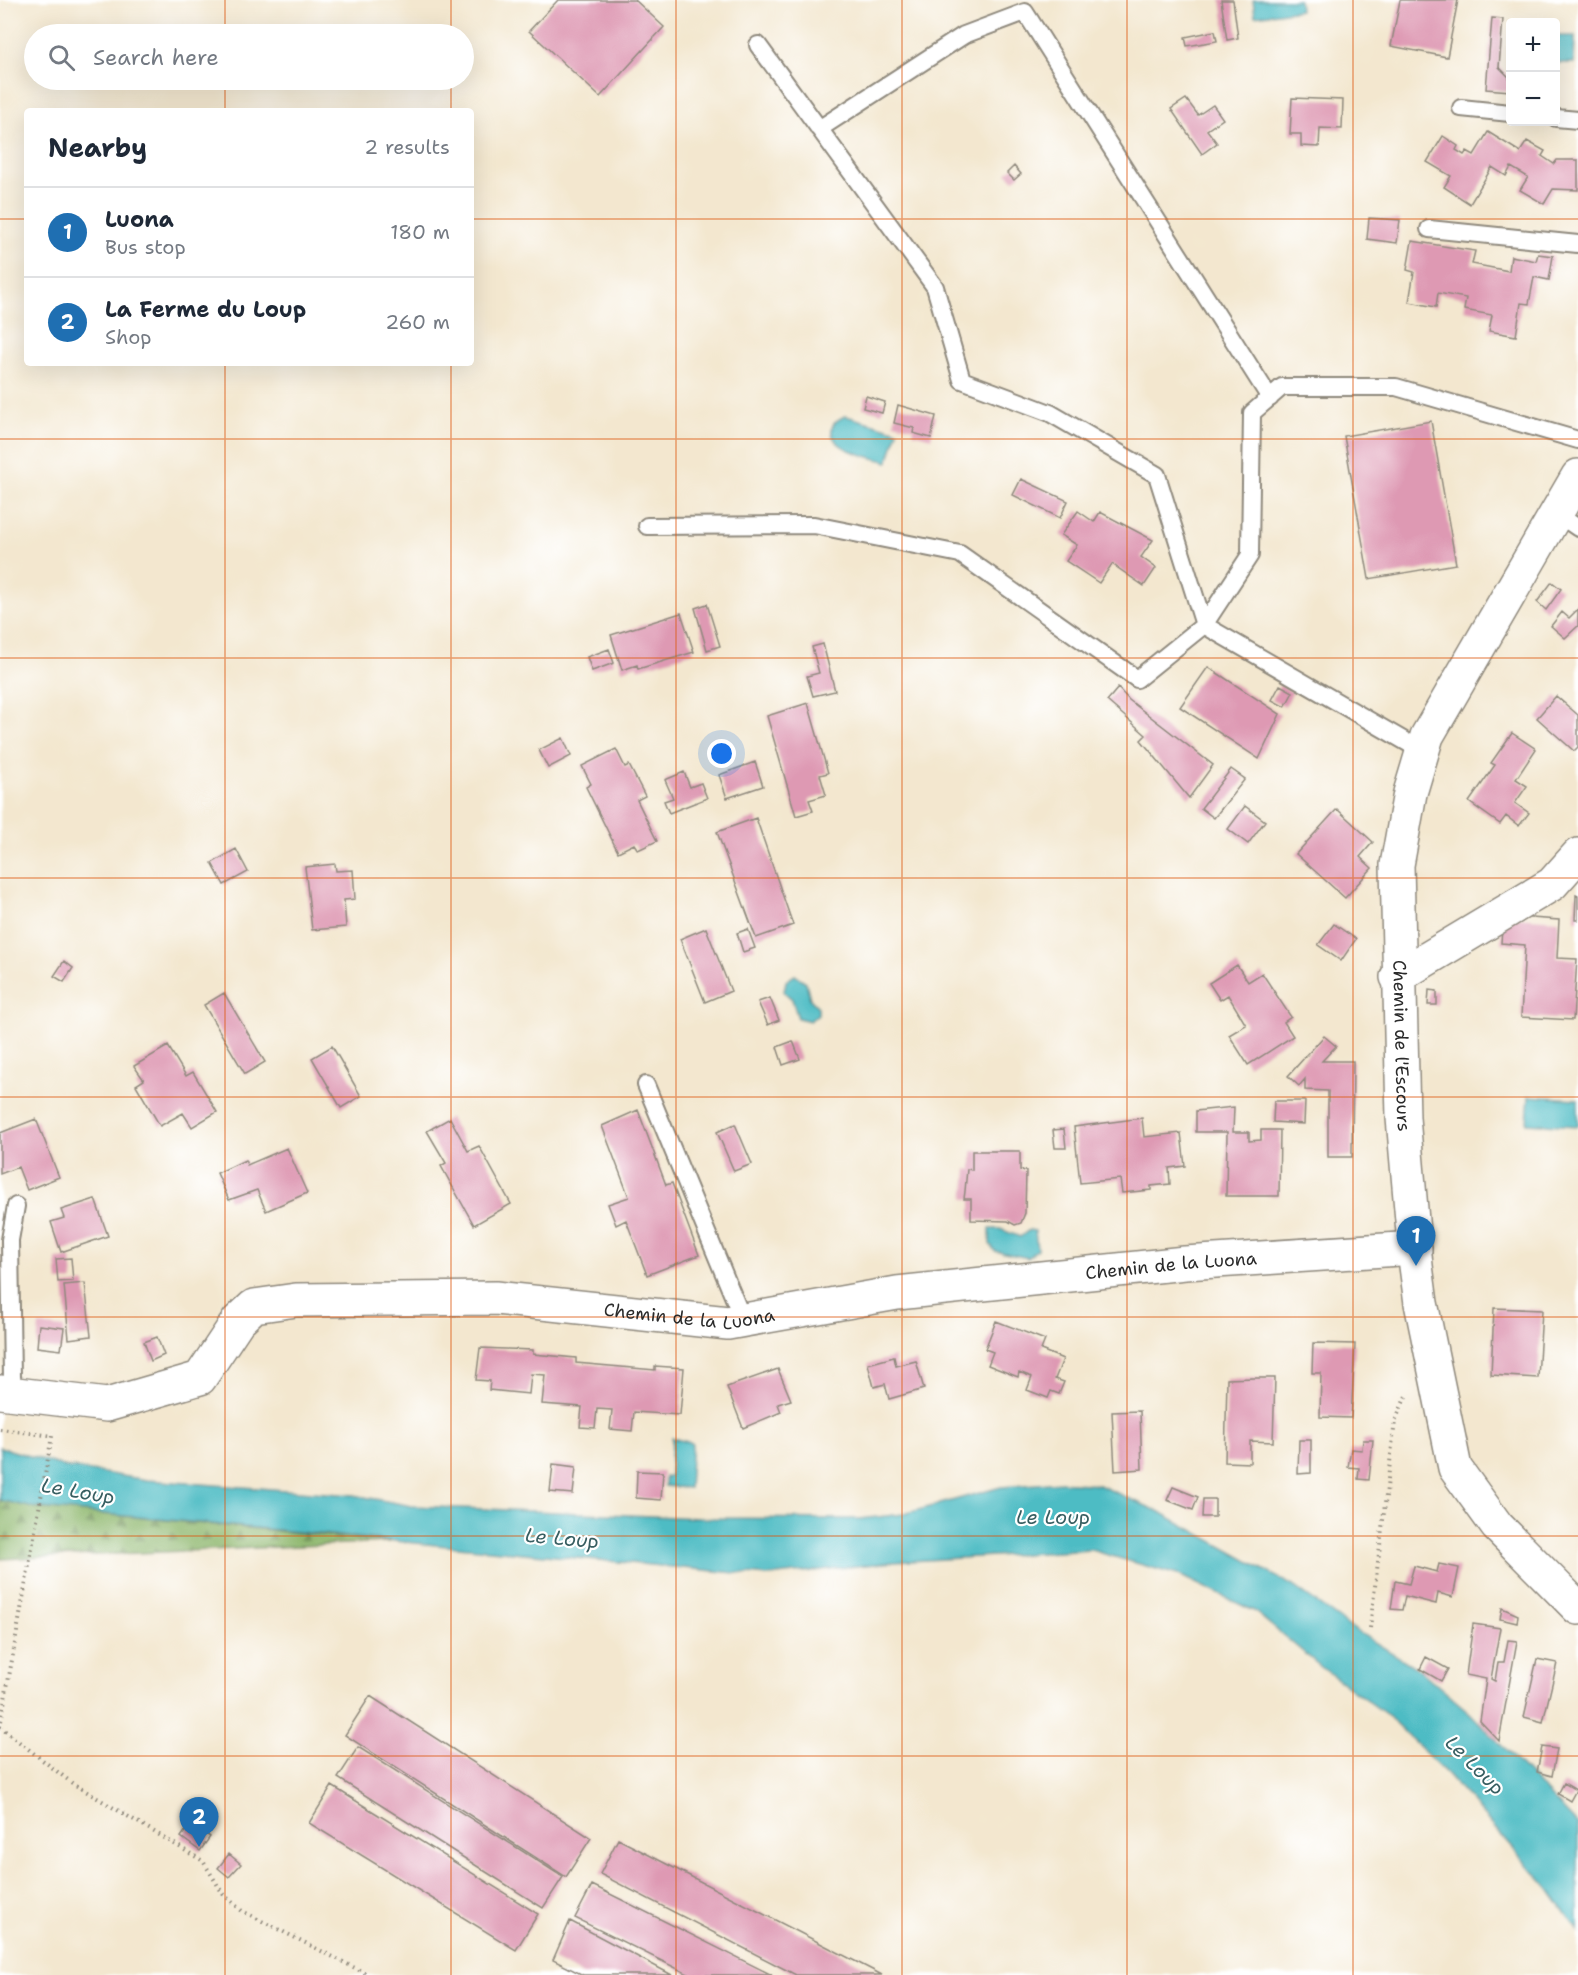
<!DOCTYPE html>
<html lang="en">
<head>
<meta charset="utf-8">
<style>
	body { margin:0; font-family:"Shantell Sans",sans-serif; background:#f2f2f3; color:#1f2937 }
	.controls { position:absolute; right:18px; top:18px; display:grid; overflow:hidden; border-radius:6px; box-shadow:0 6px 24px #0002 }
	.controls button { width:54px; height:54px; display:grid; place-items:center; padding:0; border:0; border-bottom:2px solid #e0e1e3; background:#fff; color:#1f2937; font:30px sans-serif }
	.you { position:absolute; left:722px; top:754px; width:21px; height:21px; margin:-15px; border:4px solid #fff; border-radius:50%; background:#1a73e8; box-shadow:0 0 0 9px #1a73e833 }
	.badge { display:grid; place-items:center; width:39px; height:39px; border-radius:50%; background:#1f6fb2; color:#fff; font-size:20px; font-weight:700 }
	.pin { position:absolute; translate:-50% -50px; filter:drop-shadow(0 2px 3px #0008) }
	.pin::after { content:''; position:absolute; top:32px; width:21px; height:18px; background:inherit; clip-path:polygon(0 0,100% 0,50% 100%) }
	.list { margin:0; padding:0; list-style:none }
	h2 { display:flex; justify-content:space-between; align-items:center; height:78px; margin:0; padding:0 24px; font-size:26px }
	h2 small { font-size:20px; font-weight:400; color:#747a83 }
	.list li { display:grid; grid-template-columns:39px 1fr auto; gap:18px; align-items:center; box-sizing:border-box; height:90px; padding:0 24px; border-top:2px solid #e0e1e3 }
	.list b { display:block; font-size:22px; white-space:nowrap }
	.list p { margin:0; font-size:20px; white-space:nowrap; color:#747a83 }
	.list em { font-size:20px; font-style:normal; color:#747a83 }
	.icon { flex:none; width:33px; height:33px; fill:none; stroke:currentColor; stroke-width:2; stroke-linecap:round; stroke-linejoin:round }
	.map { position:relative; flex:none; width:1578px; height:1975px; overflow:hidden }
	.search { position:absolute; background:#fff; box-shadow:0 6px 24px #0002; left:24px; top:24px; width:450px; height:66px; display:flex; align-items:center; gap:15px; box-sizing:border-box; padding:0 21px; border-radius:33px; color:#747a83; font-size:22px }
	.panel { position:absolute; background:#fff; box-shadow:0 6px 24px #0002; left:24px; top:108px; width:450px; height:258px; border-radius:6px }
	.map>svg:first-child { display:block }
	.forest { fill:url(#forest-firs); stroke:#5d724c; stroke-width:1.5 }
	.water { fill:#4dbcc4; stroke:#3c7478; stroke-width:1.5 }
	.building { fill:#de99b3 }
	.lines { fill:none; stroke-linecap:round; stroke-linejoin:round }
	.lane-casing { stroke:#8f897d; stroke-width:20 }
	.street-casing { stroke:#8f897d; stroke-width:36 }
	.secondary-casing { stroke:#8f897d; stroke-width:36 }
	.path { stroke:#8f897d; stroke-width:4; stroke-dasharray:1.5 4.5; stroke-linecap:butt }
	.lane { stroke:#fff; stroke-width:16 }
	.street { stroke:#fff; stroke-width:33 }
	.secondary { stroke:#fff; stroke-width:33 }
	.grid { fill:none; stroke:#df570e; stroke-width:1.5; stroke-opacity:0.55 }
	.labels { text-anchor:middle; stroke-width:4.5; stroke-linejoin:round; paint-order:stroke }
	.street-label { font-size:18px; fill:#2b2b2b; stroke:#fff }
	.water-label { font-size:20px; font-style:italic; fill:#375e61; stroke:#fff }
</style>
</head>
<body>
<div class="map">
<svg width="1578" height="1975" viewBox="0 0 1578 1975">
	<defs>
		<pattern id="forest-firs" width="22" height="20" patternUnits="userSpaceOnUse" patternTransform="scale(1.5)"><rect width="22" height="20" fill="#8fb86e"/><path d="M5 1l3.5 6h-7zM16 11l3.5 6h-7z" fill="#75965b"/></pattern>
	</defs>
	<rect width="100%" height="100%" fill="#fff"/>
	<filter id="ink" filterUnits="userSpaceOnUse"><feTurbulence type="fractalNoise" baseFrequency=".0167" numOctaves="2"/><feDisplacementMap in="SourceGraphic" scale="12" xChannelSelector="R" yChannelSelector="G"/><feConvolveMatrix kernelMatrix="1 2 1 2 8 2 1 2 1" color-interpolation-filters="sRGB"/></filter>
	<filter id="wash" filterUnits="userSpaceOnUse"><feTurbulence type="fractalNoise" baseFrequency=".008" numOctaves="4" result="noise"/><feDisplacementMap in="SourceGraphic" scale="24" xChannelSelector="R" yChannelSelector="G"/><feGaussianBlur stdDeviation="1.35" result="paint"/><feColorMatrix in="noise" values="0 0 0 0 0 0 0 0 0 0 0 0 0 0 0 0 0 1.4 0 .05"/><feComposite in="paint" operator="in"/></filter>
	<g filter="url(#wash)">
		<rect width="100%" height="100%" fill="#f3e7cf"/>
		<path class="forest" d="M 0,1500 L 30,1507 L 391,1542 L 0,1559 Z"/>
		<path class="water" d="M 1253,0 L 1299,0 L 1300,10 L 1255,16 Z
			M 1556,36 L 1575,36 L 1574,63 L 1556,63 Z
			M 846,416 L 898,431 L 888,462 C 872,457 828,450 832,428 C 834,421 839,418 846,416 Z
			M 795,975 L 806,982 L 810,999 L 818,1007 L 818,1014 L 810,1021 L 798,1018 L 792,999 L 784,992 L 786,981 Z
			M 1529,1096 L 1578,1099 L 1578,1126 L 1527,1123 Z
			M 990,1229 L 1000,1229 L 1020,1237 L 1029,1230 L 1035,1231 L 1037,1249 L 1028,1258 L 995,1251 L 990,1244 Z
			M 672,1438 L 692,1443 L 689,1488 L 665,1486 L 665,1477 L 670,1476 Z
			M 0,1447 L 66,1467 L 147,1480 L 354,1495 L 412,1506 L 700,1518 L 860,1519 L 904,1514 L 1001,1487 L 1061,1482 L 1099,1485 L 1162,1513 L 1293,1586 L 1350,1627 L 1420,1670 L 1470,1713 L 1578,1825 L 1578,1931 L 1548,1888 L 1446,1773 L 1386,1714 L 1321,1667 L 1254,1611 L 1181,1576 L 1091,1550 L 893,1562 L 768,1576 L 30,1507 L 0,1500 Z"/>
		<g id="blocks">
			<path class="building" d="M 558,0 L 635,0 L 664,27 L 600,97 L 529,31 Z
				M 1221,0 L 1233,0 L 1238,38 L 1227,40 Z
				M 1400,0 L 1458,0 L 1447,57 L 1391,46 Z
				M 1492,18 L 1503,19 L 1499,67 L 1509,77 L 1510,91 L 1486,89 Z
				M 1215,31 L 1217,41 L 1187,46 L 1185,37 Z
				M 1292,98 L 1343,100 L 1342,129 L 1320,128 L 1319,147 L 1301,146 L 1301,134 L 1290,134 Z
				M 1186,99 L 1198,115 L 1213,105 L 1223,119 L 1207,130 L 1217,143 L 1202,154 L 1171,109 Z
				M 1488,132 L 1520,152 L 1527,141 L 1545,151 L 1542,156 L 1554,164 L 1557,160 L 1578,160 L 1578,190 L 1553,189 L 1544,204 L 1520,190 L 1528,177 L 1511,167 L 1506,176 L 1492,167 L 1470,204 L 1444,187 L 1451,176 L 1427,162 L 1443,136 L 1458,146 L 1456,150 L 1464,155 L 1467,151 L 1474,155 Z
				M 1014,166 L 1021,174 L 1014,180 L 1007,173 Z
				M 1369,218 L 1400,220 L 1397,243 L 1367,239 Z
				M 1412,241 L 1475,251 L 1472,264 L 1509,271 L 1511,256 L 1536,261 L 1538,254 L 1553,256 L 1549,280 L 1534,277 L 1529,304 L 1521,303 L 1516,336 L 1489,331 L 1492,315 L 1464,310 L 1466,298 L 1438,293 L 1436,307 L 1409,302 L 1414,272 L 1407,270 Z
				M 866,396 L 885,402 L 882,413 L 863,408 Z
				M 898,405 L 936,416 L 931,438 L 913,433 L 914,428 L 894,423 Z
				M 1431,421 L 1456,564 L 1369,579 L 1344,436 Z
				M 1021,479 L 1068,501 L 1060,518 L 1013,495 Z
				M 1078,511 L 1094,522 L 1100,512 L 1153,540 L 1141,557 L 1156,568 L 1144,586 L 1112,564 L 1099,583 L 1066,561 L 1077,545 L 1061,535 Z
				M 1552,582 L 1561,589 L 1546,610 L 1537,602 Z
				M 707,604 L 720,646 L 707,650 L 695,608 Z
				M 1578,609 L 1578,626 L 1565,638 L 1551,626 L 1562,612 L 1569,618 Z
				M 681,613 L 694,652 L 638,669 L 637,665 L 622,670 L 611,635 Z
				M 823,644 L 835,691 L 813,696 L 807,676 L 819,673 L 812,647 Z
				M 609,649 L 614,663 L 592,671 L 587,657 Z
				M 1208,667 L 1280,714 L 1259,759 L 1180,707 Z
				M 1280,685 L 1293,692 L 1285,707 L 1272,700 Z
				M 1118,688 L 1129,700 L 1213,765 L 1189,798 L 1141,740 L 1146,735 L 1107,701 Z
				M 1556,696 L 1578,715 L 1578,747 L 1574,751 L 1537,718 Z
				M 808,703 L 828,773 L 820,775 L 826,795 L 809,800 L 813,811 L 796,816 L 767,716 Z
				M 1512,733 L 1536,749 L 1516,779 L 1527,786 L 1515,803 L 1529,813 L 1519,826 L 1506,816 L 1500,824 L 1469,802 L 1495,765 L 1491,763 Z
				M 563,738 L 571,756 L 548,768 L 539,750 Z
				M 616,749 L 625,767 L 629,765 L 645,796 L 637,800 L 657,841 L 638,850 L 634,844 L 618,852 L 586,787 L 591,784 L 582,766 Z
				M 755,762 L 763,786 L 727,798 L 719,775 Z
				M 1231,769 L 1245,779 L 1214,818 L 1201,808 Z
				M 684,772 L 690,787 L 701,783 L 707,798 L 669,813 L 664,801 L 673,798 L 665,780 Z
				M 1245,806 L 1265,821 L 1248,844 L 1228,829 Z
				M 1337,809 L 1373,842 L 1360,857 L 1372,868 L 1345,898 L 1296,854 Z
				M 756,818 L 793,925 L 756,938 L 717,832 Z
				M 236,849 L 248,872 L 224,885 L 212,863 Z
				M 335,864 L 336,871 L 353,870 L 355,899 L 344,900 L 346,927 L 312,930 L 305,867 Z
				M 1576,895 L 1578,896 L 1578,920 L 1575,920 Z
				M 1503,916 L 1559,920 L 1557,958 L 1577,959 L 1573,1020 L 1521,1017 L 1525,945 L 1501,943 Z
				M 1334,924 L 1356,939 L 1341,961 L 1318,945 Z
				M 706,928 L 731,991 L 705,1002 L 680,939 Z
				M 748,929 L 755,948 L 743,952 L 737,933 Z
				M 64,961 L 73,968 L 64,982 L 54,976 Z
				M 1237,965 L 1248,982 L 1262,973 L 1291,1017 L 1284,1022 L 1293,1036 L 1248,1065 L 1229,1035 L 1246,1025 L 1228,995 L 1220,1000 L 1209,983 Z
				M 1429,990 L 1437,991 L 1437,1005 L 1428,1005 Z
				M 224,993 L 265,1062 L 245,1074 L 204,1005 Z
				M 770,998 L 779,1020 L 768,1025 L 758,1002 Z
				M 1324,1036 L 1336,1046 L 1322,1061 L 1353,1061 L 1352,1157 L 1328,1157 L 1328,1091 L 1305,1090 L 1305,1079 L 1299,1086 L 1288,1076 Z
				M 793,1041 L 800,1059 L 783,1065 L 777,1047 Z
				M 168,1046 L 186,1076 L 193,1072 L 217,1112 L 192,1127 L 183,1113 L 160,1126 L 136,1085 L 144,1080 L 134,1066 Z
				M 332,1046 L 361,1096 L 341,1108 L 312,1058 Z
				M 1274,1101 L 1305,1101 L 1304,1124 L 1273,1122 Z
				M 1234,1107 L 1233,1132 L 1249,1132 L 1249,1141 L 1261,1140 L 1261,1130 L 1280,1130 L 1279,1196 L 1226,1196 L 1227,1132 L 1196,1132 L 1196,1111 Z
				M 638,1110 L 666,1185 L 672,1183 L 699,1255 L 647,1275 L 626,1220 L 616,1225 L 608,1204 L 629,1197 L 602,1126 Z
				M 450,1118 L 468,1151 L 479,1146 L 511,1204 L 474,1225 L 441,1166 L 446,1163 L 427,1131 Z
				M 1142,1118 L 1144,1137 L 1181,1133 L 1185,1166 L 1169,1168 L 1170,1184 L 1151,1186 L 1151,1190 L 1122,1193 L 1120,1179 L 1080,1183 L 1074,1127 Z
				M 36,1119 L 59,1177 L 27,1190 L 18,1167 L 0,1174 L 0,1133 Z
				M 735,1124 L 752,1164 L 734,1171 L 717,1132 Z
				M 1064,1129 L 1066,1148 L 1055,1148 L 1053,1130 Z
				M 287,1148 L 307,1193 L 266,1211 L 257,1190 L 229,1200 L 217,1173 L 245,1160 L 247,1165 Z
				M 972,1151 L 1020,1151 L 1020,1170 L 1026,1171 L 1025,1213 L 1021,1223 L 1015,1225 L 1008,1221 L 971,1220 L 971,1199 L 964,1199 L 965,1191 L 967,1169 L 972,1170 Z
				M 95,1199 L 108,1236 L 61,1252 L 51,1222 L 64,1218 L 61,1210 Z
				M 71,1258 L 73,1281 L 58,1282 L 56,1259 Z
				M 85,1283 L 91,1336 L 69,1339 L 64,1285 Z
				M 1494,1308 L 1542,1310 L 1538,1378 L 1491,1375 Z
				M 996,1321 L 1045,1340 L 1041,1350 L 1063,1359 L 1055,1379 L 1064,1382 L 1059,1394 L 1051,1391 L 1048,1398 L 1027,1390 L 1032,1377 L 1019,1372 L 1018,1377 L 988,1365 L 993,1352 L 985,1349 Z
				M 39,1325 L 64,1328 L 61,1350 L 37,1347 Z
				M 157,1337 L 164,1355 L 151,1361 L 144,1342 Z
				M 1313,1343 L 1355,1344 L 1351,1418 L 1320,1417 L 1321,1373 L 1312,1373 Z
				M 480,1348 L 533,1350 L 533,1354 L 576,1358 L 576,1363 L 655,1370 L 655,1366 L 684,1368 L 680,1415 L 634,1412 L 632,1431 L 610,1429 L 612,1410 L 597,1409 L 595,1428 L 580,1427 L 582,1407 L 542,1404 L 545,1375 L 531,1374 L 529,1394 L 489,1390 L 490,1381 L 476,1380 Z
				M 894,1357 L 896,1366 L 916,1361 L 924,1389 L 889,1399 L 885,1384 L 874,1387 L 868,1364 Z
				M 778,1369 L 791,1400 L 778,1404 L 781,1412 L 743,1428 L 727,1387 Z
				M 1254,1378 L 1275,1378 L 1273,1442 L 1250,1441 L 1250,1463 L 1225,1462 L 1227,1379 Z
				M 1140,1411 L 1142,1469 L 1115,1471 L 1112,1412 Z
				M 1299,1440 L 1311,1440 L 1311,1473 L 1298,1474 Z
				M 1363,1440 L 1373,1440 L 1369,1480 L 1358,1479 L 1359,1468 L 1348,1467 L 1351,1449 L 1362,1450 Z
				M 553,1464 L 576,1467 L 573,1494 L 550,1492 Z
				M 637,1471 L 663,1472 L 661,1500 L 636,1498 Z
				M 1173,1487 L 1198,1497 L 1193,1510 L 1167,1500 Z
				M 1203,1499 L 1215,1499 L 1215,1517 L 1202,1517 Z
				M 1439,1564 L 1459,1568 L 1453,1597 L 1438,1593 L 1436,1604 L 1405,1596 L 1402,1610 L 1391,1609 L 1395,1581 L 1409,1584 L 1414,1566 L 1437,1572 Z
				M 1502,1608 L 1518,1615 L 1517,1623 L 1500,1619 Z
				M 1473,1624 L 1500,1628 L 1491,1679 L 1495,1681 L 1498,1662 L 1504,1662 L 1508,1640 L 1517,1641 L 1499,1741 L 1480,1721 L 1486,1679 L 1466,1675 Z
				M 1426,1657 L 1448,1669 L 1441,1681 L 1420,1669 Z
				M 1537,1659 L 1557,1663 L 1543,1722 L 1524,1717 Z
				M 370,1696 L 591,1838 L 566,1877 L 345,1735 Z
				M 358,1747 L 563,1877 L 543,1908 L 338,1778 Z
				M 1542,1747 L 1557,1749 L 1552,1776 L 1537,1772 Z
				M 1564,1783 L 1576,1790 L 1570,1801 L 1558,1794 Z
				M 332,1786 L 538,1914 L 516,1950 L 309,1823 Z
				M 191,1823 L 210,1837 L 200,1851 L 181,1837 Z
				M 618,1839 L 882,1975 L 796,1975 L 600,1874 Z
				M 229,1854 L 241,1864 L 229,1877 L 218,1868 Z
				M 592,1885 L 772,1975 L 690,1975 L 575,1918 Z
				M 570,1921 L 672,1975 L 583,1975 L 553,1960 Z"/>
		</g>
	</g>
	<g filter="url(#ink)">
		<use href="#blocks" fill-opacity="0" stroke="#8f897d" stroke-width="1.5"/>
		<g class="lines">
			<g class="lane-casing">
				<path id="lane" d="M 758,45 L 935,287 L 962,380 L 1050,413 L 1157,475 L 1204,625 L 1250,555 L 1252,413 L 1282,387 L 1396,387 L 1578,440
					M 1461,108 L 1510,113
					M 1556,118 L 1578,120
					M 819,129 L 964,35 L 1025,12 L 1270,398
					M 1429,229 L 1578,244
					M 1556,513 L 1578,528
					M 647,526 L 814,525 L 960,554 L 1137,679 L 1204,625 L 1422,751
					M 646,1085 L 743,1320
					M 15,1394 L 12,1379 L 10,1240 L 16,1206"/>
			</g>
			<g class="street-casing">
				<g id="street">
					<path d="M 1397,977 L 1552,884 L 1578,855"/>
					<path id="s1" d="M 0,1392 L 107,1405 L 200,1378 L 238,1321 L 254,1306 L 296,1300 L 496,1298 L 728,1323 L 897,1293 L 1185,1263 L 1415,1248"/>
				</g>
			</g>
			<g class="secondary-casing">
				<g id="secondary">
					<path id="s2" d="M 1578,476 L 1427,736 L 1410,793 L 1397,865 L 1403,1118 L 1416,1266 L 1421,1303 L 1455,1468 L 1497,1526 L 1578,1608"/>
				</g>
			</g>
			<path class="path" d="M 0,1429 L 53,1436
				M 1370,1628 L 1395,1421 L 1406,1396
				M 0,1727 L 72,1783 L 203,1861 L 223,1894 L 242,1911 L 369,1975
				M 0,1727 L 52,1436"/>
			<use href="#lane" class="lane"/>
			<use href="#street" class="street"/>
			<use href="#secondary" class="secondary"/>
		</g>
	</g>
	<path class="grid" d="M 225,0 L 225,34M 451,0 L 451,34M 676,0 L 676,1975M 902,0 L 902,1975M 1127,0 L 1127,1975M 1353,0 L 1353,1975M 225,80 L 225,111M 451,80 L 451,111M 0,219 L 27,219M 471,219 L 1578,219M 225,363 L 225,1975M 451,363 L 451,1975M 0,439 L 1578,439M 0,658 L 1578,658M 0,878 L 1578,878M 0,1097 L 1578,1097M 0,1317 L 1578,1317M 0,1536 L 1578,1536M 0,1756 L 1578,1756"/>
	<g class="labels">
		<g class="street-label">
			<text dy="6" stroke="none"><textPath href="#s2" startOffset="614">Chemin de l'Escours</textPath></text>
			<text dy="6" stroke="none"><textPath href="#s1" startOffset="1218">Chemin de la Luona</textPath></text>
			<text dy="6" stroke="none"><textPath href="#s1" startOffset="732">Chemin de la Luona</textPath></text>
		</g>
		<g class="water-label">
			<text transform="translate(78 1491) rotate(10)" y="7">Le Loup</text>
			<text x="1053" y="1524">Le Loup</text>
			<text transform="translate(562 1538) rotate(5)" y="7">Le Loup</text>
			<text transform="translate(1475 1765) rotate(45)" y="7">Le Loup</text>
		</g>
	</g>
</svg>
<div class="controls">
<button>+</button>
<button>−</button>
</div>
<div class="you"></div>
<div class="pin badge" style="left:1416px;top:1266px">1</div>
<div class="pin badge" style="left:199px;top:1847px">2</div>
<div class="search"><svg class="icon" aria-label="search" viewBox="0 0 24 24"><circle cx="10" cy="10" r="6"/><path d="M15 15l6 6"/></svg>Search here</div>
<section class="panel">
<h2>Nearby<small>2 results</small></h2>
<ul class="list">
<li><span class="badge">1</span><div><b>Luona</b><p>Bus stop</p></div><em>180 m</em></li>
<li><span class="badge">2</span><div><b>La Ferme du Loup</b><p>Shop</p></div><em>260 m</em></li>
</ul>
</section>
</div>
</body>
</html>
